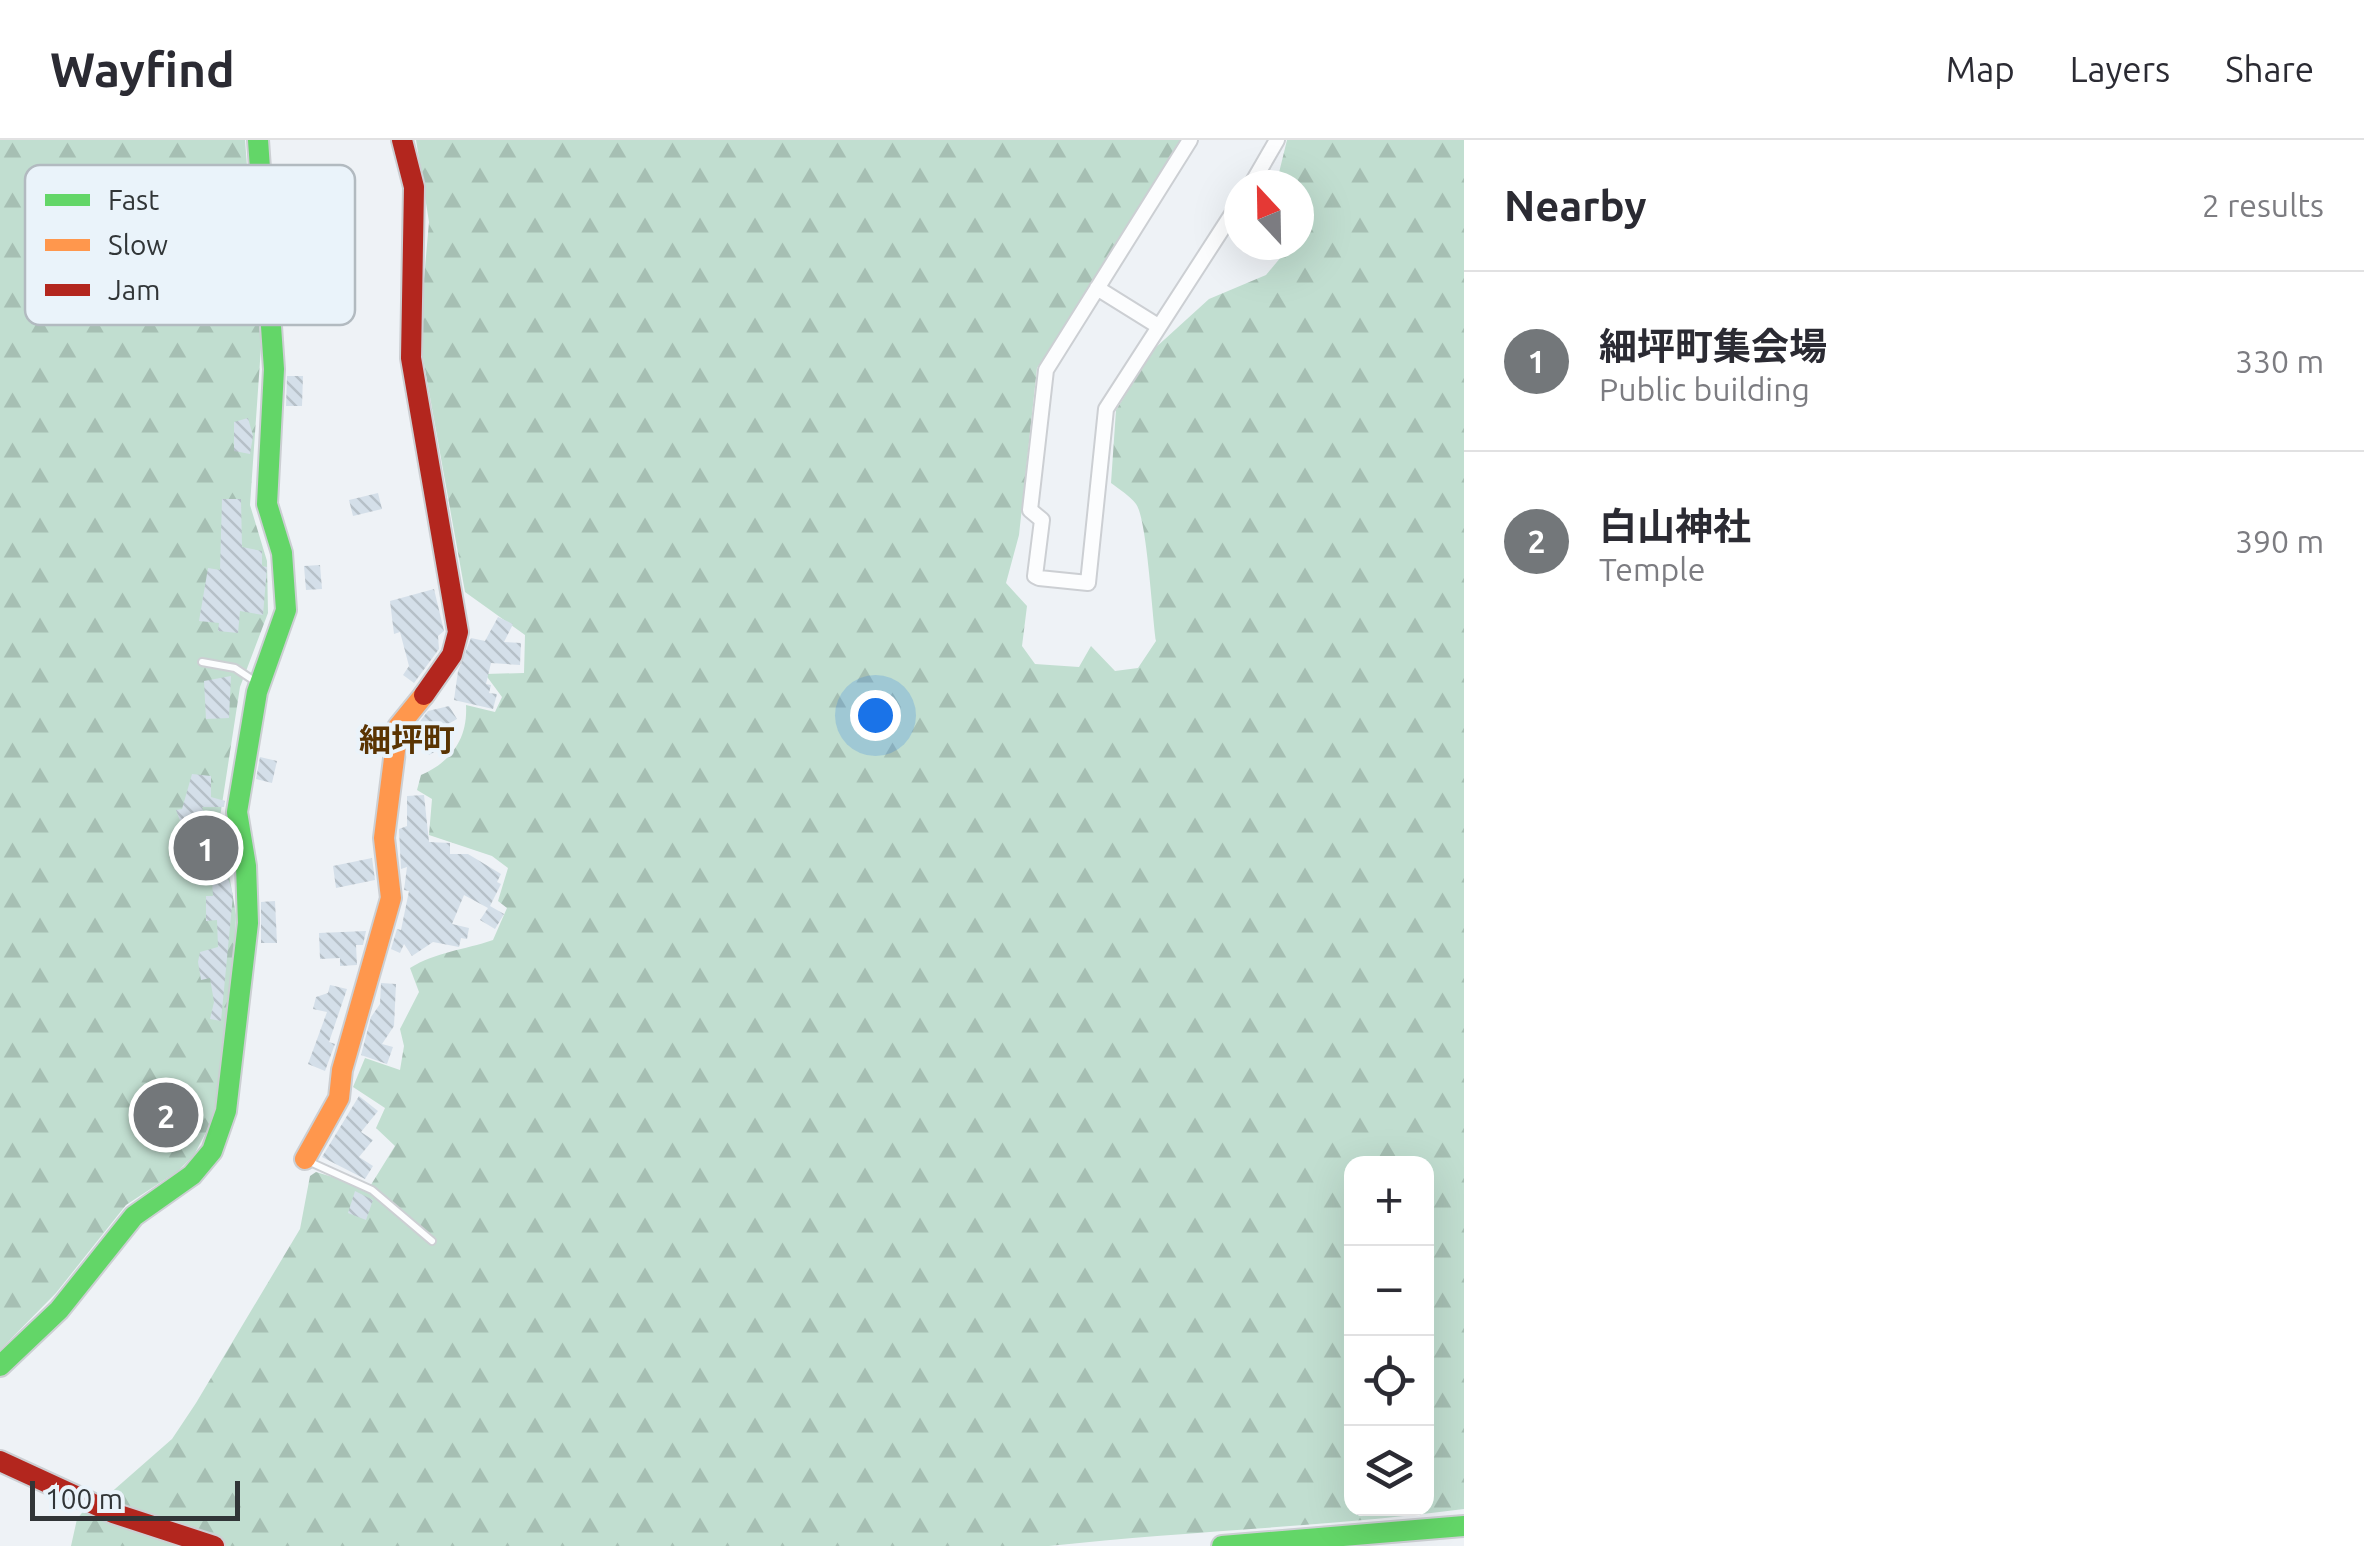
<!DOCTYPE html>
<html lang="en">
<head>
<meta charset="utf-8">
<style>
	body { margin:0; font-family:Ubuntu,"Noto Sans JP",sans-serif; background:#f7f7f7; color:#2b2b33 }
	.controls { position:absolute; right:30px; bottom:30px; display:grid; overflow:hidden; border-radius:20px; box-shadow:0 10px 40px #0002 }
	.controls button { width:90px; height:90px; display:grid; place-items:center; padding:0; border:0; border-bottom:2px solid #e1e1e2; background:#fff; color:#2b2b33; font:50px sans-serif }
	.compass { position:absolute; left:1224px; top:30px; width:90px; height:90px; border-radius:50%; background:#fff; box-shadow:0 10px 40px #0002; rotate:338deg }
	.scale { position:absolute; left:30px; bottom:25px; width:210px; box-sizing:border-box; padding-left:10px; border:5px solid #313537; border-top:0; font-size:28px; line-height:35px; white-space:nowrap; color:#313537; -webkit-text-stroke:8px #eaf3fa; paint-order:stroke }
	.you { position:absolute; left:875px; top:575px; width:35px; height:35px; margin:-25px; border:8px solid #fff; border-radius:50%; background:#1a73e8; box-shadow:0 0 0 15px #1a73e833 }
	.badge { display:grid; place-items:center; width:65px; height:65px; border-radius:50%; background:#73777a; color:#fff; font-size:32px; font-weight:700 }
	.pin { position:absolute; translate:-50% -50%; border:5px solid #fff; box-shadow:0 2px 10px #0006 }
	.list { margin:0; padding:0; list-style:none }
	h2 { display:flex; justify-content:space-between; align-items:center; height:130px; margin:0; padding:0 40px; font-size:42px }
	h2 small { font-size:32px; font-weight:400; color:#7c7c81 }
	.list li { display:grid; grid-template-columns:65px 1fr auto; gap:30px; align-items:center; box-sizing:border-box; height:180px; padding:0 40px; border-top:2px solid #e1e1e2 }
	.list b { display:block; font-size:38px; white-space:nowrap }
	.list p { margin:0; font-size:32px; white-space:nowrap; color:#7c7c81 }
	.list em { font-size:32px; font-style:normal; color:#7c7c81 }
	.icon { flex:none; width:55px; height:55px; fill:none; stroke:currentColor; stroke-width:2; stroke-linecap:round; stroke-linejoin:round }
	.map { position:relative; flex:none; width:1464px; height:1406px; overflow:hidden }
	header { display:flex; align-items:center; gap:60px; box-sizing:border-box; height:140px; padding:0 50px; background:#fff; border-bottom:2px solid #e1e1e2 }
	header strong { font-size:48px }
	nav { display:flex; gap:55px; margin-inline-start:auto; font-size:35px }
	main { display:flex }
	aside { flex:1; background:#fff }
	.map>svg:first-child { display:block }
	.forest { fill:url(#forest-firs); fill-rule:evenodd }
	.building { fill:url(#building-back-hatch) }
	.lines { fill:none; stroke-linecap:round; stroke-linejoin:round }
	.lane-casing { stroke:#cccfd3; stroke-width:10 }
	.street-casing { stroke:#cccfd3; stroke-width:18 }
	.fast-casing { stroke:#cccfd3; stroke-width:24 }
	.slow-casing { stroke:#cccfd3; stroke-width:24 }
	.jam-casing { stroke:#cccfd3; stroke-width:24 }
	.lane { stroke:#fcfdfe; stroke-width:6 }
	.street { stroke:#fcfdfe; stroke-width:14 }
	.fast { stroke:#63d668; stroke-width:20 }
	.slow { stroke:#ff974d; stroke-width:20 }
	.jam { stroke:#b3261e; stroke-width:20 }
	.labels { text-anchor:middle; stroke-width:8; stroke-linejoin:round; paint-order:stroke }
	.quarter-label { font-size:32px; font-weight:bold; fill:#5a3402; stroke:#eaf3fa }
	.key { fill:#eaf3fa; stroke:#b2bac0; stroke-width:2.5 }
	.key-label { font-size:28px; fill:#313537 }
</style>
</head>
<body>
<header>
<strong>Wayfind</strong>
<nav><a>Map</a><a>Layers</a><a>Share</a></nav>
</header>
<main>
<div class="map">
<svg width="1464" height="1406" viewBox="0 0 1464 1406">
	<defs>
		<pattern id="forest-firs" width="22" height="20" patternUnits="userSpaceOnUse" patternTransform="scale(2.5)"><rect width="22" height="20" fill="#c1ded0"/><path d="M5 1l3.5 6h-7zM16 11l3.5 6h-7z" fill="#a6bfb3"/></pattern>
		<pattern id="building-back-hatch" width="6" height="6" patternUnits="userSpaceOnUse" patternTransform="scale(2.5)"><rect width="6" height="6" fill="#d4dfe9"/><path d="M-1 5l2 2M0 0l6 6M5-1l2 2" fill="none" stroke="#b6c0c8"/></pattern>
	</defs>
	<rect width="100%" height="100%" fill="#eef2f6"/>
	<path class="forest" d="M 0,0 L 245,0 L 261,207 L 250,365 L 267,421 L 268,473 L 240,547 L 220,677 L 214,679 L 226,716 L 236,775 L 232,887 L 212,981 L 194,1015 L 178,1031 L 126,1065 L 56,1153 L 0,1210 Z
		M 416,0 L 1180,0 L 1143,70 L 1037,228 L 1019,395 L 1006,443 L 1027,466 L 1022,506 L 1035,524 L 1079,527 L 1091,506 L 1115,531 L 1138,528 L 1156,501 C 1152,474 1147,379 1136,364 C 1130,356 1119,349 1111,343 L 1116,270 L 1154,209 L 1209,159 L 1266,135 L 1291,105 L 1299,105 L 1299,45 L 1276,45 L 1287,0 L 1464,0 L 1464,1369 C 1326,1387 1187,1391 1049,1406 L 71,1406 L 77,1379 L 90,1363 L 107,1356 L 172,1299 L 196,1263 L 300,1089 L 310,1036 L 316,1032 L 369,1048 L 395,1006 L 376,988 L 385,968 L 353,947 L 365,918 L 400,930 L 404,906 L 400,889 L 419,852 L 410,828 C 436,812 464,810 493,800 L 507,768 L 498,761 L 508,728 L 492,716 L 429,695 L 432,659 L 417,650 L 421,635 C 451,622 468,599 466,565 L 495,572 L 502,557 L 485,534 L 524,533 L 525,495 L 465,452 L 419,196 L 429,82 ZM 1352,1024 L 1426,1024 L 1426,1368 L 1352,1368 Z"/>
	<path class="building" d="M 287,236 L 303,236 L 302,266 L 286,266 Z
		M 248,278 L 253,296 L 250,314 L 234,311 L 234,282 Z
		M 378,353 L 382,369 L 353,376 L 349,360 Z
		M 222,359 L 241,359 L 242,407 L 262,411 L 262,426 L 267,427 L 263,475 L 240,471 L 238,493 L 218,491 L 219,483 L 199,481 L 208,428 L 220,430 Z
		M 320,425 L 322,449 L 306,450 L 304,426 Z
		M 434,449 L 444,491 L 438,496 L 439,509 L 414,543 L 403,535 L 409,526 L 400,492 L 394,494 L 390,461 Z
		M 498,477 L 513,484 L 504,502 L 521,503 L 520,525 L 491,523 L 486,544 L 491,545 L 489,553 L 497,554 L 493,569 L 454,560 L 458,531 L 471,498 L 485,501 Z
		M 231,536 L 229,578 L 206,579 L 204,541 Z
		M 449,566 L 457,579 L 436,591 L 443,607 L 429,615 L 414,589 L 428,571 Z
		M 260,617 L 277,621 L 272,643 L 256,639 Z
		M 192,634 L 211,636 L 211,657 L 225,661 L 224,667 L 202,667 L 210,693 L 215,691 L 233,755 L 221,881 L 210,879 L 214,862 L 210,838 L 201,840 L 198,822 L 200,812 L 218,807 L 217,780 L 206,781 L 206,756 L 213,756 L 211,727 L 199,731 L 176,670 L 182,669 Z
		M 424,655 L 429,702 L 450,703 L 450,714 L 468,714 L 501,734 L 497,742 L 501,744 L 490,766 L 504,774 L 495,789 L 480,780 L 488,768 L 464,755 L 452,784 L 469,788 L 467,799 L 461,798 L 459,807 L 433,802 L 412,816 L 404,804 L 400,813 L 391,809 L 397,789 L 401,790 L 409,751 L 404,750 L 407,727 L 401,729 L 399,689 L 407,686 L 407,656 Z
		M 372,718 L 375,740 L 336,748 L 333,726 Z
		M 275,761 L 277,803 L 261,803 L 261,762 Z
		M 366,791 L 363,805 L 356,805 L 357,825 L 340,826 L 340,818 L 320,819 L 319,793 Z
		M 381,843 L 396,844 L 394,886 L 382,904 L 393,907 L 387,924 L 361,915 L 371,877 L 380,864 Z
		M 330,845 L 347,849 L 329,902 L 335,904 L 325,931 L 308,924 L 327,872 L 313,869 L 316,857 L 328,853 Z
		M 359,956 L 378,971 L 361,992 L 373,1000 L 359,1017 L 373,1026 L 365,1039 L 322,1017 Z
		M 355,1051 L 373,1060 L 366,1080 L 348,1073 Z"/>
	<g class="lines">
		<g class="lane-casing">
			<path id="lane" d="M 202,522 L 235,528 L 256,542
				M 310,1022 L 372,1050 L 432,1101"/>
		</g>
		<g class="street-casing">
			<path id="street" d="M 1190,0 L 1046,230 L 1030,370 L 1042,380 L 1035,436 L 1039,438 L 1088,443 L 1106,269 L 1239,63
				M 1251,45 L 1277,0
				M 1097,148 L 1158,186"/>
		</g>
		<g class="fast-casing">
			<path id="fast" d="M 0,1226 L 59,1170 L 134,1076 L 192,1035 L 212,1011 L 226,971 L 248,783 L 246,726 L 237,672 L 257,552 L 286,470 L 282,413 L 267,364 L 274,229 L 258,0
				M 1222,1406 L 1464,1386"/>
		</g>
		<g class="slow-casing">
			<path id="slow" d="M 305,1019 L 339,958 L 342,930 L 391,758 L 384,698 L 398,587 L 424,555"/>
		</g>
		<g class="jam-casing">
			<path id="jam" d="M 402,0 L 414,47 L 411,218 L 458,492 L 452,515 L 424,555
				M 0,1321 L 113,1373 L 214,1406"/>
		</g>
		<use href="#lane" class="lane"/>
		<use href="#street" class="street"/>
		<use href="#fast" class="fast"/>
		<use href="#slow" class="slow"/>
		<use href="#jam" class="jam"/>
	</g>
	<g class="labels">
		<g class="quarter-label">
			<text x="407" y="611">細坪町</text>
		</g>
	</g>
	<rect x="25" y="25" width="330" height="160" rx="15" class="key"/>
	<rect x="45" y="54" width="45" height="12" fill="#63d668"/>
	<rect x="45" y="99" width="45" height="12" fill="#ff974d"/>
	<rect x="45" y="144" width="45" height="12" fill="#b3261e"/>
	<g class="key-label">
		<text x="108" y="70">Fast</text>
		<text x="108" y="115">Slow</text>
		<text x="108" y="160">Jam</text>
	</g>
</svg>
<div class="controls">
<button>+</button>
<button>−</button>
<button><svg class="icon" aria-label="locate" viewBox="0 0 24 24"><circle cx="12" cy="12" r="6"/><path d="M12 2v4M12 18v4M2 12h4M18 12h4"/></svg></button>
<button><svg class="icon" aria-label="layers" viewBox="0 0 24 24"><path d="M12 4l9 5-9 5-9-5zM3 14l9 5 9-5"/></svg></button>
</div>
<svg class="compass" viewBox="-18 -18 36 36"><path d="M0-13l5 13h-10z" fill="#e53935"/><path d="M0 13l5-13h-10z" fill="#7c7c81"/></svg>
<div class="scale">100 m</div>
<div class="you"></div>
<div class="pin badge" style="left:206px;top:708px">1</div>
<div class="pin badge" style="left:166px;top:975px">2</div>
</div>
<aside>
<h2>Nearby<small>2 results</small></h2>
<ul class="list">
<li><span class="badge">1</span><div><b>細坪町集会場</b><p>Public building</p></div><em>330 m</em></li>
<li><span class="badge">2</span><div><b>白山神社</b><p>Temple</p></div><em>390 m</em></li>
</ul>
</aside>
</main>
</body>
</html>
